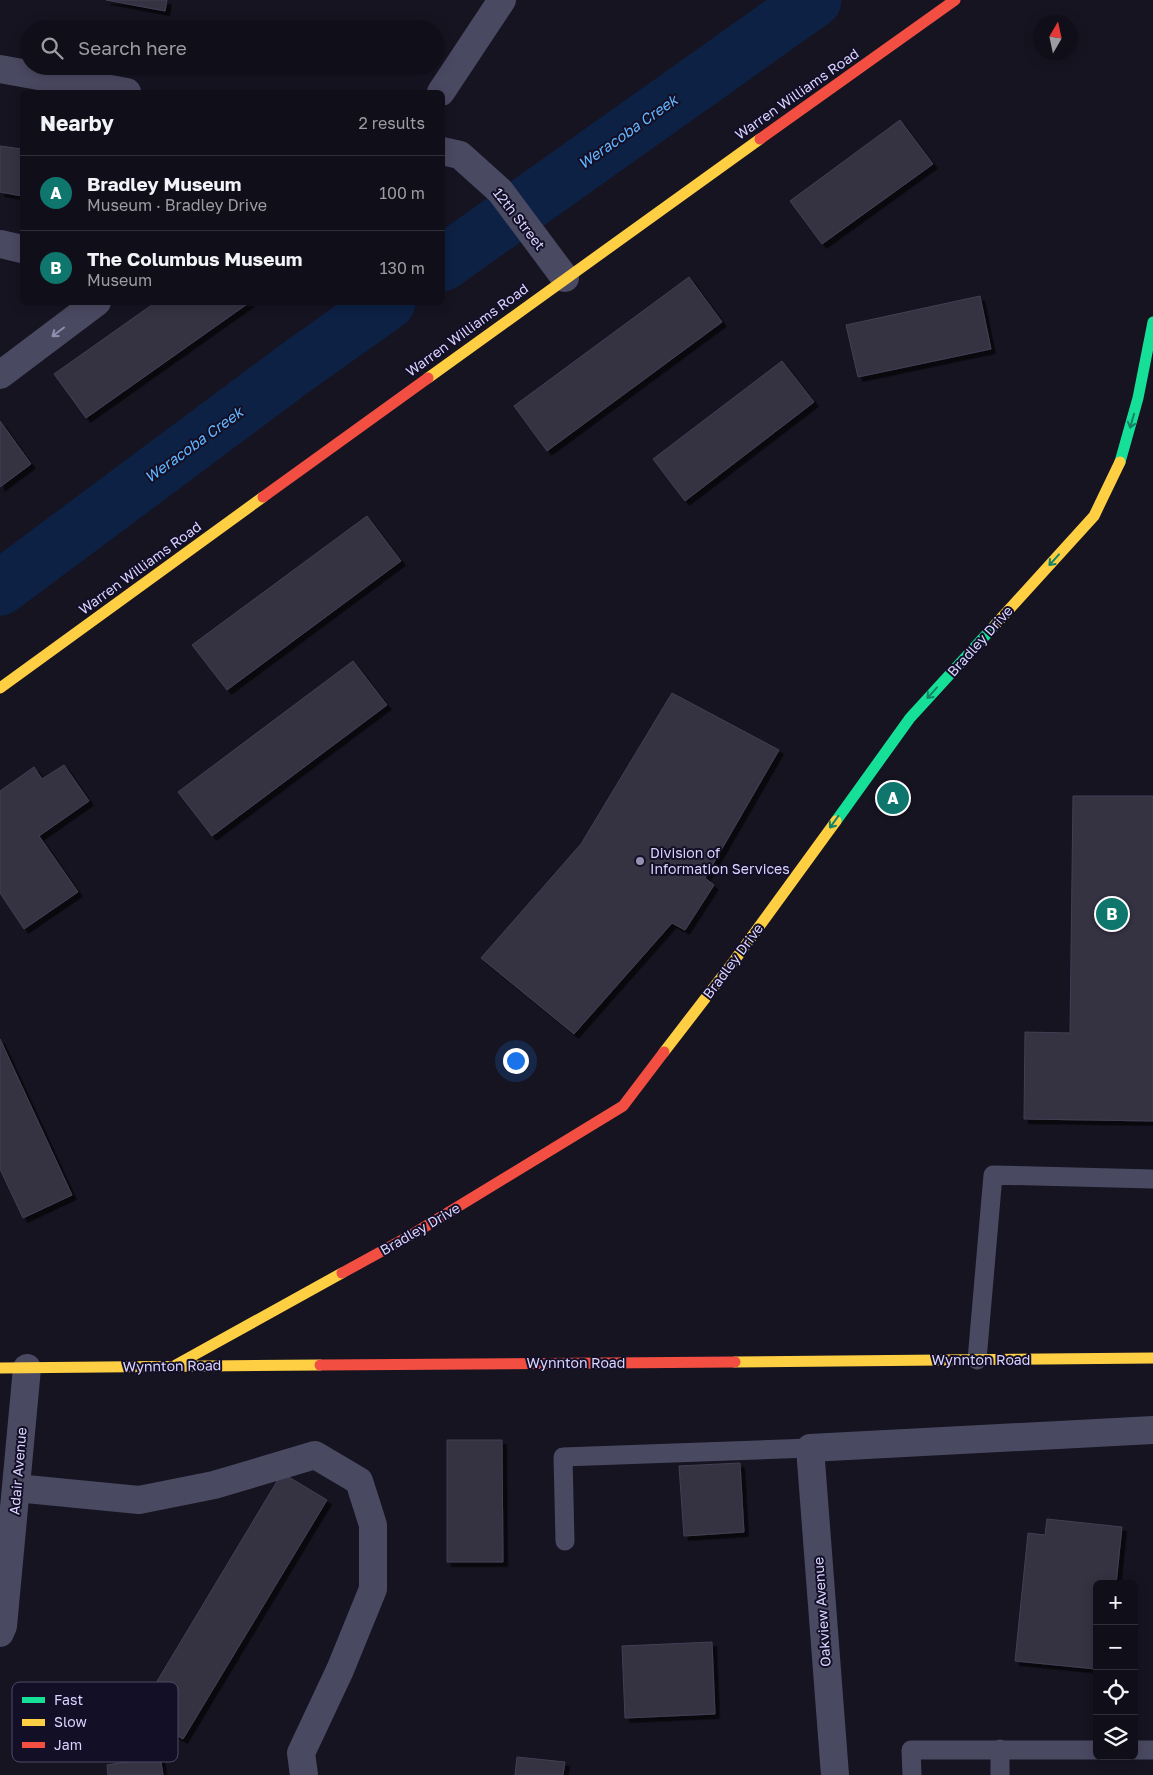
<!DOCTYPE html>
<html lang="en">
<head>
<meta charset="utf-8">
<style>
	body { margin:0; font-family:"Golos Text",sans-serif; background:#191822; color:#f1f3f6 }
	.controls { position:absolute; right:15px; bottom:15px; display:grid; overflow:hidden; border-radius:8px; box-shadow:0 2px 12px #0003 }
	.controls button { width:45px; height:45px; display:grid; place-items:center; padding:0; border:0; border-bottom:1px solid #302f38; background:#100f19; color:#f1f3f6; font:25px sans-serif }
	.compass { position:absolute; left:1033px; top:15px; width:45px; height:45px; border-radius:50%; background:#100f19; box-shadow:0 2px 12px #0003; rotate:9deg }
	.you { position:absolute; left:515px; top:1060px; width:18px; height:18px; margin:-12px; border:4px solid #fff; border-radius:50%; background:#1a73e8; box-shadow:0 0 0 8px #1a73e833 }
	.badge { display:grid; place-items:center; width:32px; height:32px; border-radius:50%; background:#0f766e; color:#fff; font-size:16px; font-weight:700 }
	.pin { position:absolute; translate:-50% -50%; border:2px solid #fff; box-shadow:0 1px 5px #0006 }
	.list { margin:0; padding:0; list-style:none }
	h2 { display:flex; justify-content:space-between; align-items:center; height:65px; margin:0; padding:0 20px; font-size:21px }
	h2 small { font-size:16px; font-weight:400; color:#9c9ca2 }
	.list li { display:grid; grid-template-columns:32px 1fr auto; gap:15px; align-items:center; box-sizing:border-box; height:75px; padding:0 20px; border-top:1px solid #302f38 }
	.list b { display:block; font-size:19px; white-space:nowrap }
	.list p { margin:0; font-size:16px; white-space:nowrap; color:#9c9ca2 }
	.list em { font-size:16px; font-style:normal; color:#9c9ca2 }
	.icon { flex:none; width:28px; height:28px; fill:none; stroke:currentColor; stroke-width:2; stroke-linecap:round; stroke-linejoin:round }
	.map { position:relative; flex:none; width:1153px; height:1775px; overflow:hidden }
	.search { position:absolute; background:#100f19; box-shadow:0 2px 12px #0003; left:20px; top:20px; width:425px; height:55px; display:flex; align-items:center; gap:12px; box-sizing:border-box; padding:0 18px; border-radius:28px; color:#9c9ca2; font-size:19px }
	.panel { position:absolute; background:#100f19; box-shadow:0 2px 12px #0003; left:20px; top:90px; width:425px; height:215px; border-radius:8px }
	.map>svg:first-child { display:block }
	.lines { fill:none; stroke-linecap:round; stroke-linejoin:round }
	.river { stroke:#0d2144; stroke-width:55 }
	.building { fill:#343243; stroke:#433f54; filter:url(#shadow) }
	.lane { stroke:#4a4962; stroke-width:19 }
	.street { stroke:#4a4962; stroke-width:28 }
	.fast { stroke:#16e098; stroke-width:11 }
	.slow { stroke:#ffcf43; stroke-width:11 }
	.jam { stroke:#f24e42; stroke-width:11 }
	.oneway { stroke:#928eb0 }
	.oneway2 { stroke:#158265 }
	.poi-dot { fill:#9591b1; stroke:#130f26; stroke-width:2 }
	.labels { text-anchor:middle; stroke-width:4; stroke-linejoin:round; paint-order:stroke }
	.street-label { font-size:14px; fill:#d9d4ff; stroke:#130f26 }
	.poi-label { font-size:14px; fill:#d9d4ff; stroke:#130f26; text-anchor:start }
	.water-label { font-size:15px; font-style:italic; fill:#62b6ff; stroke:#130f26 }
	.key { fill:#130f26; stroke:#4e4a67; stroke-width:1 }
	.key-label { font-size:14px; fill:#d9d4ff }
</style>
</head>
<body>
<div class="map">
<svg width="1153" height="1775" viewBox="0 0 1153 1775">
	<defs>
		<filter id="shadow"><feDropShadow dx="4.5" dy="4.5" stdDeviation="0" flood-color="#0009"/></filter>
	</defs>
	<rect width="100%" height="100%" fill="#161421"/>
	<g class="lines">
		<path class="river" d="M 442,264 L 814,0
			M 0,588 L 294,369 L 388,302"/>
	</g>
	<path class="building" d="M 106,0 L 167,0 L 165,11 Z
		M 900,120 L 933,164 L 822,244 L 790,201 Z
		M 0,146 L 22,149 L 22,196 L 0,192 Z
		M 689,277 L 722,322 L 547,451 L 514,406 Z
		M 980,296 L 991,349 L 858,377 L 846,325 Z
		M 156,302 L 250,302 L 86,418 L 54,374 Z
		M 782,361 L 814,402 L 685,501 L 653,459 Z
		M 0,421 L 31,464 L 0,487 Z
		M 367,516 L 401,561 L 227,690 L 192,645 Z
		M 353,661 L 387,705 L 212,836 L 178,792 Z
		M 672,693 L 779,750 L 705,878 L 714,885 L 685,930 L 672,923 L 574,1034 L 481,958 L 581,844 Z
		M 64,765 L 89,801 L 39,836 L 78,892 L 24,929 L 0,893 L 0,791 L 34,767 L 42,779 Z
		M 1073,796 L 1153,796 L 1153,1121 L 1024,1119 L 1025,1032 L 1070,1033 Z
		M 0,1039 L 72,1195 L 23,1218 L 0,1169 Z
		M 447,1440 L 502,1440 L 503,1562 L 447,1562 Z
		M 740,1463 L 744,1532 L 684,1536 L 679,1466 Z
		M 282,1473 L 327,1500 L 183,1739 L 138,1713 Z
		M 1047,1519 L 1122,1527 L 1116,1584 L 1097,1584 L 1096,1669 L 1015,1661 L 1028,1533 L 1045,1535 Z
		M 712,1642 L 715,1714 L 625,1718 L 622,1646 Z
		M 160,1756 L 163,1775 L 108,1775 L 107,1765 Z
		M 517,1757 L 565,1762 L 563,1775 L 515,1775 Z"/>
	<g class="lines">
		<path class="lane" d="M 977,1360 L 993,1175 L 1153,1179
			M 565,1541 L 563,1457 L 810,1448
			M 1000,1749 L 1000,1775
			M 1134,1750 L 1153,1750
			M 912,1775 L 911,1750 L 1097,1750"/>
		<path class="street" d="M 0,69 L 127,92
			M 441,92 L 502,0
			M 442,151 L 460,155 L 500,191 L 565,278
			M 0,244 L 22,249
			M 0,375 L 97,302
			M 16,1488 L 139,1500 L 214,1485 L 315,1455 L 359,1481 L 373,1525 L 373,1589 L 340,1670 L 301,1753 L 304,1775
			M 0,1633 L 3,1626 L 27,1368
			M 835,1775 L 810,1448 L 1153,1430"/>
		<path class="fast" d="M 1120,462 L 1138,398 L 1153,322
			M 836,821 L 910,718 L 995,625"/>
		<path class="slow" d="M 428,378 L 760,139
			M 995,625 L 1094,516 L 1120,462
			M 0,688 L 263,497
			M 664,1052 L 734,961 L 836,821
			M 735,1362 L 1153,1358
			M 174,1366 L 342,1273
			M 0,1368 L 320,1365"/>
		<path class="jam" d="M 760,139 L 955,0
			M 263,497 L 428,378
			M 342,1273 L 413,1234 L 623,1106 L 664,1052
			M 320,1365 L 735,1362"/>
	</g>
	<defs><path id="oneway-shaft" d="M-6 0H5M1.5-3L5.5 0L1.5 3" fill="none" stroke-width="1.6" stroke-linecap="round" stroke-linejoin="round" transform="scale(1.25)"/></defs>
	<use class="oneway" href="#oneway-shaft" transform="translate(58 332) rotate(143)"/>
	<g class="oneway2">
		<use href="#oneway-shaft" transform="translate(1132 421) rotate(106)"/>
		<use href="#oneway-shaft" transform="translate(1054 560) rotate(132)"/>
		<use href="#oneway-shaft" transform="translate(932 693) rotate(132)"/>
		<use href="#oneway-shaft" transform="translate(834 822) rotate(126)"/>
	</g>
	<circle class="poi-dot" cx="640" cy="861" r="5"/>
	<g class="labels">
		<g class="street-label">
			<text transform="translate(797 94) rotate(-35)" y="5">Warren Williams Road</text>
			<text transform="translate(519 219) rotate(52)" y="5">12th Street</text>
			<text transform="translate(467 330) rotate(-36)" y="5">Warren Williams Road</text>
			<text transform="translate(140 568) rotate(-36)" y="5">Warren Williams Road</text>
			<text transform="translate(980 641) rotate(-48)" y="5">Bradley Drive</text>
			<text transform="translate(733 961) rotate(-53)" y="5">Bradley Drive</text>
			<text transform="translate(420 1229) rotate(-30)" y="5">Bradley Drive</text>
			<text x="981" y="1365">Wynnton Road</text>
			<text x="576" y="1368">Wynnton Road</text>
			<text transform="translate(172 1366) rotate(-1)" y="5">Wynnton Road</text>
			<text transform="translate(18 1471) rotate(-85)" y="5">Adair Avenue</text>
			<text transform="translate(822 1612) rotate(-94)" y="5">Oakview Avenue</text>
		</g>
		<g class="poi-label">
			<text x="650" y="858">Division of<tspan x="650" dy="16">Information Services</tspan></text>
		</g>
		<g class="water-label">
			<text transform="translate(628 132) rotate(-35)" y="5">Weracoba Creek</text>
			<text transform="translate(194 445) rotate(-36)" y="5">Weracoba Creek</text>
		</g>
	</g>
	<rect x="12" y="1682" width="166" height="80" rx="8" class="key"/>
	<rect x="22" y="1697" width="23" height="6" fill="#16e098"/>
	<rect x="22" y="1719" width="23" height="7" fill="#ffcf43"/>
	<rect x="22" y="1742" width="23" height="6" fill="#f24e42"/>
	<g class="key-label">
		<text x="54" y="1705">Fast</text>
		<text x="54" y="1727">Slow</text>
		<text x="54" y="1750">Jam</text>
	</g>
</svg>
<div class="controls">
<button>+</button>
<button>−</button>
<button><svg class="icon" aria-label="locate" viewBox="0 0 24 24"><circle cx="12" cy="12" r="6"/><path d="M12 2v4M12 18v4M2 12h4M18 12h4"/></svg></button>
<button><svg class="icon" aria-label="layers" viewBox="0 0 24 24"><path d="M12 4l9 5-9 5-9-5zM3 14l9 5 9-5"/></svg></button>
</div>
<svg class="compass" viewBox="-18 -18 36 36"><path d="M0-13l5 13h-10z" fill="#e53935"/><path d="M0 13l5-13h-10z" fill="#9c9ca2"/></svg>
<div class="you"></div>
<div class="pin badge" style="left:893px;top:798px">A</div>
<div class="pin badge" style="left:1112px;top:914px">B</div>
<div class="search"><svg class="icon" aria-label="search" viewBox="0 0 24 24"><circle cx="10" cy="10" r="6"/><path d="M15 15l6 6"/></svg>Search here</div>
<section class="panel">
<h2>Nearby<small>2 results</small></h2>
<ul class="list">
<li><span class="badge">A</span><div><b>Bradley Museum</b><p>Museum · Bradley Drive</p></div><em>100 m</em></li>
<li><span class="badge">B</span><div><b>The Columbus Museum</b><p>Museum</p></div><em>130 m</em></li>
</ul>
</section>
</div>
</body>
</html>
